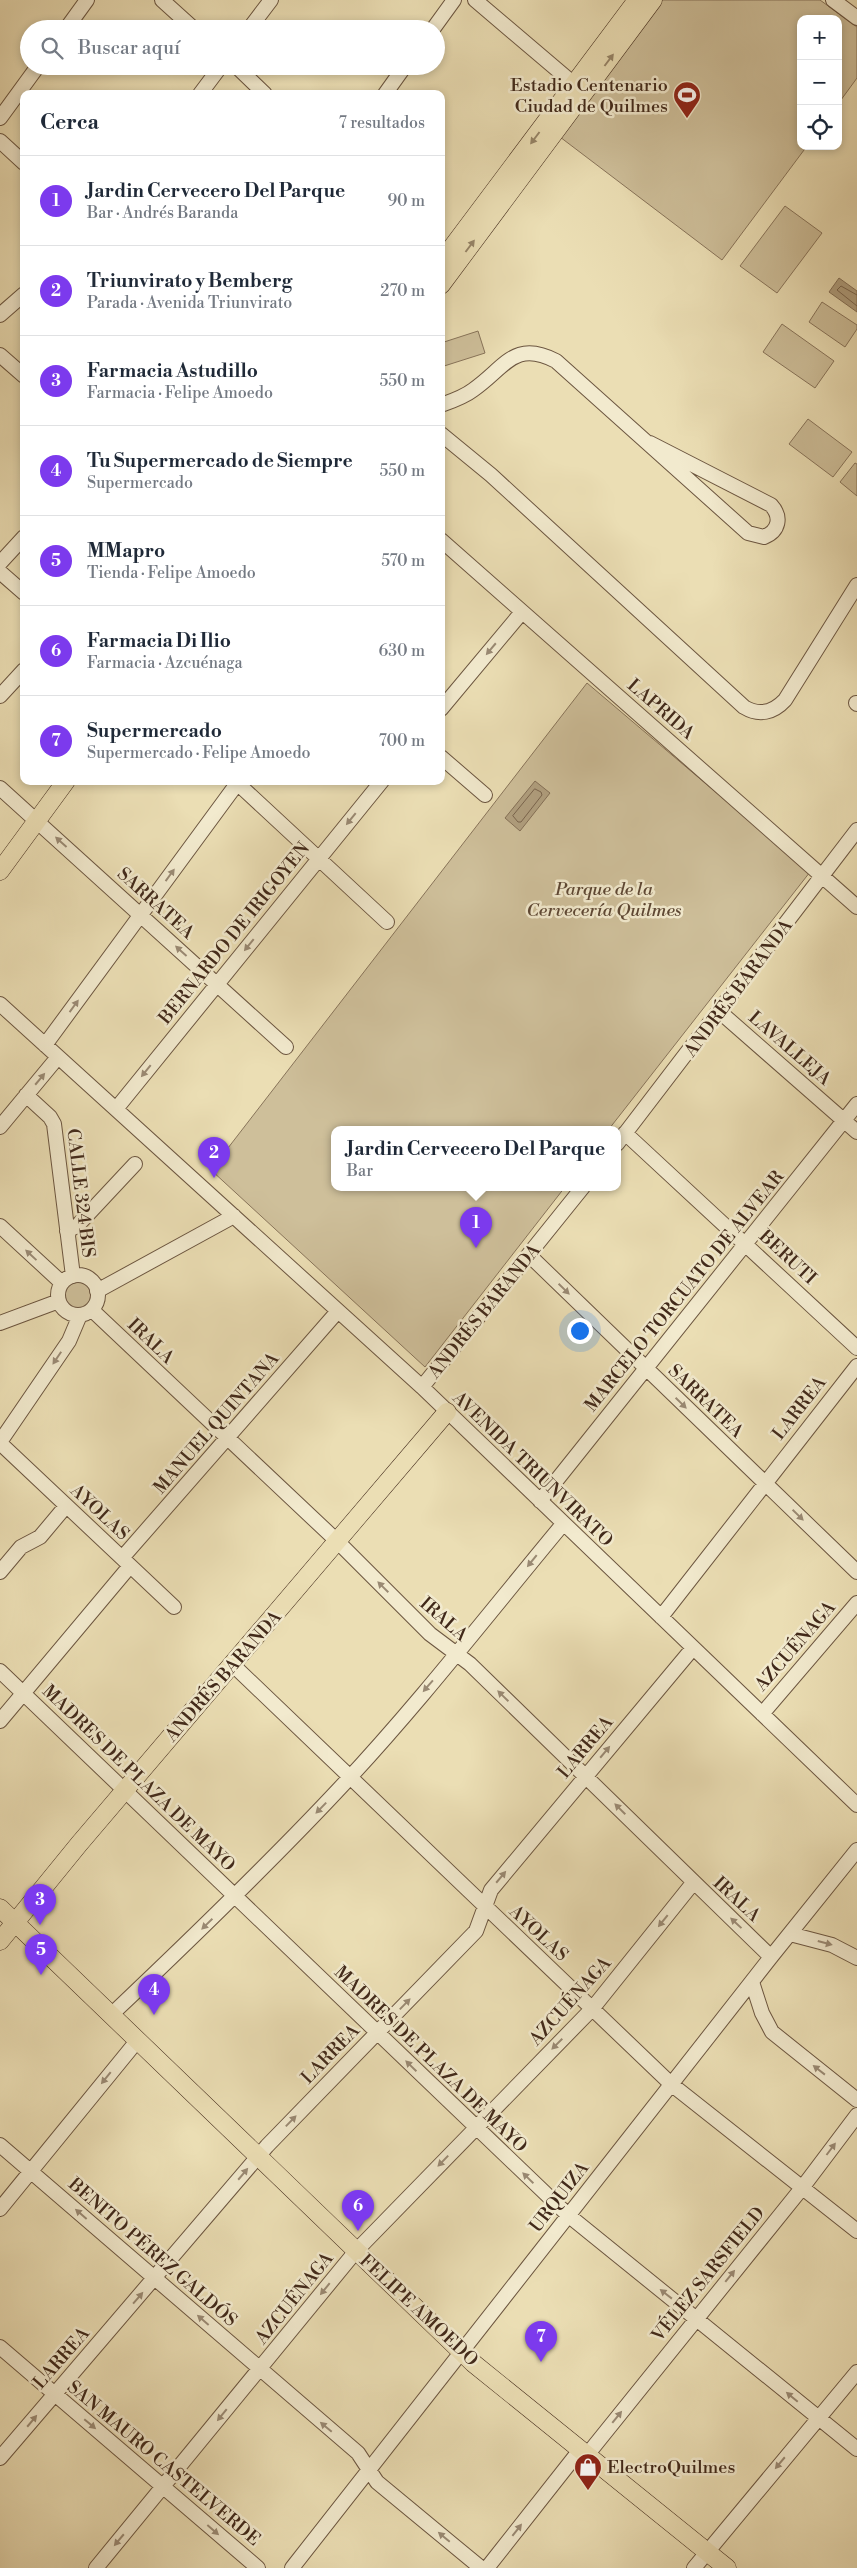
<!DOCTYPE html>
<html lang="es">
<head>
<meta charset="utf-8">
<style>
	body { margin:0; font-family:"Libre Bodoni",serif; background:#f2f2f3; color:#1f2937 }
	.controls { position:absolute; right:15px; top:15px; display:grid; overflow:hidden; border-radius:10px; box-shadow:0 2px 8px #0003 }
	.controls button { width:45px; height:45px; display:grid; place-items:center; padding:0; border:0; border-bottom:1px solid #e0e1e3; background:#fff; color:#1f2937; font:25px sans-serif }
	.you { position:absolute; left:579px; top:1330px; width:18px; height:18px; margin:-12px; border:4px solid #fff; border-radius:50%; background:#1a73e8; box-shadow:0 0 0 8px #1a73e833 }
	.badge { display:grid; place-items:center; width:32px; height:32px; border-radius:50%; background:#7c3aed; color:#fff; font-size:16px; font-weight:700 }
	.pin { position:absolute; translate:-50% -41px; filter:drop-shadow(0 1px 2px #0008) }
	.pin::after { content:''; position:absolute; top:26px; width:18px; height:15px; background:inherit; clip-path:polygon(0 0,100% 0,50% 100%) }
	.popup { position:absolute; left:331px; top:1126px; width:290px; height:65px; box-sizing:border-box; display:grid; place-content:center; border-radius:10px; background:#fff; filter:drop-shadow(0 1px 4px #0005); font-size:16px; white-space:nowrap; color:#747a83 }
	.popup b { font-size:19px; color:#1f2937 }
	.popup::after { content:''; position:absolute; left:50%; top:100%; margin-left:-10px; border:10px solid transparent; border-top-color:#fff }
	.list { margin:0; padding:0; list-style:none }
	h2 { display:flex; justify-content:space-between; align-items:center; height:65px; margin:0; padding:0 20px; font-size:21px }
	h2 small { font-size:16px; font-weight:400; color:#747a83 }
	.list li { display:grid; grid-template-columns:32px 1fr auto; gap:15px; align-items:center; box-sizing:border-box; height:90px; padding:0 20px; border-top:1px solid #e0e1e3 }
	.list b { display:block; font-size:19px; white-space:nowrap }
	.list p { margin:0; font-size:16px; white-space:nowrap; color:#747a83 }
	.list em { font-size:16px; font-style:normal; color:#747a83 }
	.icon { flex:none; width:28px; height:28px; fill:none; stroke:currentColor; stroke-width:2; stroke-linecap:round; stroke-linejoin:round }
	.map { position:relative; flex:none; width:857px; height:2568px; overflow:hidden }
	.search { position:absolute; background:#fff; box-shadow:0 2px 8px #0003; left:20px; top:20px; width:425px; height:55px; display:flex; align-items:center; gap:12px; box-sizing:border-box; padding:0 18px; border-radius:28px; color:#747a83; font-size:19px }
	.panel { position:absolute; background:#fff; box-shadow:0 2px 8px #0003; left:20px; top:90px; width:425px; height:695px; border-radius:10px }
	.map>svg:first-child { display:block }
	.green { fill:#cebf9a; stroke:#88745a }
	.water { fill:#b1a080; stroke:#847057 }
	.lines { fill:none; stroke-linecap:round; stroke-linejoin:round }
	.shore { stroke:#79644d; stroke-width:1 }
	.minor-casing { stroke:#6c5640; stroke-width:16 }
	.major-casing { stroke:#41291a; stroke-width:19 }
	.minor { stroke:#f2eace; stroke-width:14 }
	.major { stroke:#ebdeb4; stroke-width:18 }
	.oneway { fill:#968467 }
	.oneway2 { fill:#9a8a74 }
	.labels { text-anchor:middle; stroke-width:5; stroke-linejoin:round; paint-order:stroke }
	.poi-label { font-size:18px; fill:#41291a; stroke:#f2eace; text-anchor:end }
	.street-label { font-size:18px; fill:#41291a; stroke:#f2eace }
	.park-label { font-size:18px; font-style:italic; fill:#5d4734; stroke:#f2eace }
</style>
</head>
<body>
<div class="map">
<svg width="857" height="2568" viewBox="0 0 857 2568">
	<rect width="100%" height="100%" fill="#ebdeb4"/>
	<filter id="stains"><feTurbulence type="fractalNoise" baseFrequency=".004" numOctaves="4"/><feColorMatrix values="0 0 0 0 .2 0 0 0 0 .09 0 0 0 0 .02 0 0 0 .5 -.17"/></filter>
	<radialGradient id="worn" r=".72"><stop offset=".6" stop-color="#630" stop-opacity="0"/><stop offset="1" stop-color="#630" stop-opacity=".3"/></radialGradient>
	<path class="green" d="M 662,0 L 820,0 L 857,27 L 857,78 L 838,104 L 838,19 L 801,19 L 801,146 L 807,146 L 722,260 L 560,137 Z
		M 785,206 L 822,233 L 777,293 L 740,266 Z
		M 822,302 L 857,325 L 857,329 L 845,347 L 809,322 Z
		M 782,324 L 834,361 L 815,388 L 763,352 Z
		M 478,331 L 485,353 L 441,367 L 441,343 Z
		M 808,419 L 852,452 L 833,477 L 789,444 Z
		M 855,463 L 857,464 L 857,496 L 840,482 Z
		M 587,683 L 810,872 L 609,1129 L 335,1129 L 335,1187 L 565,1187 L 425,1367 L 211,1170 Z
		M62 1296a16 16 0 1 1 32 0a16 16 0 1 1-32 0Z"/>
	<path class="water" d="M 839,278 L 857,291 L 857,312 L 829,292 Z
		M 535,781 L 550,793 L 520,831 L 505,818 Z"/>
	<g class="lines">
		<path class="shore" d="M 857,295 L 841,286 L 837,290 L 857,306
			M 535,789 L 541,792 L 542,795 L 521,822 L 518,822 L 513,816 Z"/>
		<g class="minor-casing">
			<path id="minor" d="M 162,0 L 194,29
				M 475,0 L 581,90
				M 833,0 L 857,18
				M 66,29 L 87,0
				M 249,29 L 271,0
				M 433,29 L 454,0
				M 236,66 L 265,94
				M 200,94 L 221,66
				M 385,94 L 405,66
				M 0,118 L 38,66
				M 0,141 L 24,163
				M 0,315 L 24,294
				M 0,355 L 24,376
				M 441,405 C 452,401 464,397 473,390 C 505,368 514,339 556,361 L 748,533 L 764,537 C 779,531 782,517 771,505 L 650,443
				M 441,434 L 491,475 L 744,707 C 759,716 773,713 785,700 L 857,585
				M 441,540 L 857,907
				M 0,563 L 24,537
				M 0,572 L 24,593
				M 0,696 L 24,670
				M 856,703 L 857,704
				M 441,709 L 522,612
				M 441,757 L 485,795
				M 235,781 L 387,922
				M 0,788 L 286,1047
				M 0,1004 L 422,1387 L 857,1805
				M 720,1012 L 857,1132
				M 45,1045 L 239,781
				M 26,1095 L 50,1117 L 54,1124 L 73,1276
				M 116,1109 L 382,781
				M 0,1127 L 58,1057
				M 625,1133 L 857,1348
				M 617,1144 L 857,830
				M 0,1226 L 62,1283
				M 67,1231 L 77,1226 L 135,1164
				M 529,1255 L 857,1572
				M58 1295a20 20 0 1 1 40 0a20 20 0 1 1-40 0Z
				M 97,1291 L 234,1216
				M 92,1310 L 338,1542 L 430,1634 L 470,1664 L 771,1957
				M 0,1323 L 59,1301
				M 422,1387 L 583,1187
				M 0,1442 L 69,1341 L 80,1315
				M 0,1443 L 174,1607
				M 540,1501 L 857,1104
				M 122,1558 L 338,1311
				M 0,1572 L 21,1547 L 40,1537 L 66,1506
				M 661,1617 L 857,1366
				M 232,1664 L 671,2084 L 857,2231
				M 0,1671 L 568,2215 L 857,2449
				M 762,1714 L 857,1603
				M 0,1721 L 130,1566
				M 790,1934 L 832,1945 L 857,1958
				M 752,1982 L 762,2013 L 772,2032 L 857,2100
				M 111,2015 C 189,1941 266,1867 339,1789 C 418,1705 489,1613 563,1524
				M 0,2145 L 358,2453 L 377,2482 L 481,2568
				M 0,2209 L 137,2041
				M 0,2347 L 258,2568
				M 587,2455 L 802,2188 L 857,2115
				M 0,2458 L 267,2146 L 476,1931 L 491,1890 L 693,1648
				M 96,2568 L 356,2251 L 592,2009 L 693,1883
				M 292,2568 L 771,1957 L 857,1850
				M 487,2568 L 580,2450
				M 694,2568 L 857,2372"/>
		</g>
		<g class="major-casing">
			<path id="major" d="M 441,262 L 637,0
				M 441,285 L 653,0
				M 0,871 L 66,781
				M 0,1908 L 473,2363 L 727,2568
				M 0,1941 L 79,1844 L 447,1412"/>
		</g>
		<use href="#minor" class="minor"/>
		<use href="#major" class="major"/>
	</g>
	<defs><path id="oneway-solid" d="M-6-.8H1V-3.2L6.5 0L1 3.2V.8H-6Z" transform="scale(1.25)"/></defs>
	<g class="oneway">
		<use href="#oneway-solid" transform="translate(609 60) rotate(-53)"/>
		<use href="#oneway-solid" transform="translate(535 138) rotate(127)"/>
		<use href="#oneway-solid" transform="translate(470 246) rotate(-53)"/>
	</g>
	<g class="oneway2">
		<use href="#oneway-solid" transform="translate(491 649) rotate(130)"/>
		<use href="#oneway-solid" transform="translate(351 819) rotate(129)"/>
		<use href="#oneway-solid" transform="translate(61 842) rotate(-138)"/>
		<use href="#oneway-solid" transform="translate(170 875) rotate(-54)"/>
		<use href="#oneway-solid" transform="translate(249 945) rotate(129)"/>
		<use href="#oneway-solid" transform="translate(181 951) rotate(-138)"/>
		<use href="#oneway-solid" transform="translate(74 1006) rotate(-54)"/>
		<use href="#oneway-solid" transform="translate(146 1071) rotate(129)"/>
		<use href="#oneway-solid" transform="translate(40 1079) rotate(-50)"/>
		<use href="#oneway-solid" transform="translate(31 1255) rotate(-137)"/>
		<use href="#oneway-solid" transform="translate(564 1289) rotate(44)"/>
		<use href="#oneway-solid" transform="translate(57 1358) rotate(124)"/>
		<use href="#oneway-solid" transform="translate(681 1403) rotate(44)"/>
		<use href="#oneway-solid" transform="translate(798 1515) rotate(44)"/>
		<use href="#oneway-solid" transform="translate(532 1561) rotate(129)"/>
		<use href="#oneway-solid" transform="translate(383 1587) rotate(-135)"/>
		<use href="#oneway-solid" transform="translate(428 1686) rotate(131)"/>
		<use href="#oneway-solid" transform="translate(503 1696) rotate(-136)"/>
		<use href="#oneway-solid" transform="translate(605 1752) rotate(-50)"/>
		<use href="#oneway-solid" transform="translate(321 1808) rotate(134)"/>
		<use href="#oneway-solid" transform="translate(620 1809) rotate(-135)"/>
		<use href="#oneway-solid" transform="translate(501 1877) rotate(-50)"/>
		<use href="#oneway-solid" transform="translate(663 1921) rotate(129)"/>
		<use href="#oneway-solid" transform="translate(736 1923) rotate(-137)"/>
		<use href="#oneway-solid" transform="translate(207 1924) rotate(136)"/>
		<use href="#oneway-solid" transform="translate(825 1943) rotate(15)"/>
		<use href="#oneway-solid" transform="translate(405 2004) rotate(-46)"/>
		<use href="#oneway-solid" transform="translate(557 2044) rotate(135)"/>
		<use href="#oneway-solid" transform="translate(411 2066) rotate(-136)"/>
		<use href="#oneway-solid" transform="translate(819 2070) rotate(-142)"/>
		<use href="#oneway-solid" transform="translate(106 2078) rotate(129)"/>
		<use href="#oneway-solid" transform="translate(291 2121) rotate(-46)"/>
		<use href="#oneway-solid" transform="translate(831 2149) rotate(-53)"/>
		<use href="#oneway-solid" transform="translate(443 2161) rotate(134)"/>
		<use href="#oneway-solid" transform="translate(243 2174) rotate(-50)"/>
		<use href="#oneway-solid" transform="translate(528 2178) rotate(-136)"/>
		<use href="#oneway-solid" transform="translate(81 2214) rotate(-139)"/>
		<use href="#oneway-solid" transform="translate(730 2276) rotate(-51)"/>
		<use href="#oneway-solid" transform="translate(325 2289) rotate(129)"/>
		<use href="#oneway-solid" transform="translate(666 2294) rotate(-142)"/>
		<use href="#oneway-solid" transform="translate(138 2298) rotate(-49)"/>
		<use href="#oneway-solid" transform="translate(203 2320) rotate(-139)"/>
		<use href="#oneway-solid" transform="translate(792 2397) rotate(-140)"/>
		<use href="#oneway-solid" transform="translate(222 2415) rotate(129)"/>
		<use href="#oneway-solid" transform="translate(617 2417) rotate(-51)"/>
		<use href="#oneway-solid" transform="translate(32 2421) rotate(-50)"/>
		<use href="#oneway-solid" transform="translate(90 2424) rotate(40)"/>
		<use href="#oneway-solid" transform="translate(326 2427) rotate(-140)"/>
		<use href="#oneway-solid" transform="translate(780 2463) rotate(130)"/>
		<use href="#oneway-solid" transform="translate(213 2530) rotate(41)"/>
		<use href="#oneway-solid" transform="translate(517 2530) rotate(-52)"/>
		<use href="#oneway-solid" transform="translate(444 2537) rotate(-140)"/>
		<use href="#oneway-solid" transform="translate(119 2540) rotate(130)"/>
	</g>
	<defs>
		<g id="stadium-pin" transform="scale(1.4375)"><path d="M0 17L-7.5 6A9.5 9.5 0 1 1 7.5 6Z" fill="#8f2418" stroke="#f2eace"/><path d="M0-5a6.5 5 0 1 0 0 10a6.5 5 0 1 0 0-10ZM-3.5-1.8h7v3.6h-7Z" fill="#fff"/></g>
		<g id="shop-pin" transform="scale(1.4375)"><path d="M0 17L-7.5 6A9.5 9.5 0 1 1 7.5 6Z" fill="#8f2418" stroke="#f2eace"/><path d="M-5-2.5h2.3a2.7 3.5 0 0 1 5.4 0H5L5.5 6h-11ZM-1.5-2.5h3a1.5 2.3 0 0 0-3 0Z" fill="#fff"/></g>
	</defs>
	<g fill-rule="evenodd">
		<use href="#stadium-pin" x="687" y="95"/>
		<use href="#shop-pin" x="588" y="2467"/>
	</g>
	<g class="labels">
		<g class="poi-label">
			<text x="668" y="91">Estadio Centenario<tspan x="668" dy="21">Ciudad de Quilmes</tspan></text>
			<text x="607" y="2473" text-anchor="start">ElectroQuilmes</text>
		</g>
		<g class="street-label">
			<text transform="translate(661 709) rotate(41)" y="6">LAPRIDA</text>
			<text transform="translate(156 903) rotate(42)" y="6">SARRATEA</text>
			<text transform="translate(234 933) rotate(-51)" y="6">BERNARDO DE IRIGOYEN</text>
			<text transform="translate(738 988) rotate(-53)" y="6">ANDRÉS BARANDA</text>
			<text transform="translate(790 1048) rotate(41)" y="6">LAVALLEJA</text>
			<text transform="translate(81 1193) rotate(83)" y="6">CALLE 324 BIS</text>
			<text transform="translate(788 1257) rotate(43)" y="6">BERUTI</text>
			<text transform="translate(684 1291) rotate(-51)" y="6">MARCELO TORCUATO DE ALVEAR</text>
			<text transform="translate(484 1311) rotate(-51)" y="6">ANDRÉS BARANDA</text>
			<text transform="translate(151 1341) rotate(44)" y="6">IRALA</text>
			<text transform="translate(706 1401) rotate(44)" y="6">SARRATEA</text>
			<text transform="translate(799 1408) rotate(-52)" y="6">LARREA</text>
			<text transform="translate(216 1423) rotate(-49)" y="6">MANUEL QUINTANA</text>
			<text transform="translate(533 1469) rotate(44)" y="6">AVENIDA TRIUNVIRATO</text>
			<text transform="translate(100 1512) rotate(43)" y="6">AYOLAS</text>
			<text transform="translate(444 1619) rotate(41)" y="6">IRALA</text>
			<text transform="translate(795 1646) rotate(-49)" y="6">AZCUÉNAGA</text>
			<text transform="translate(223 1676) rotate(-49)" y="6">ANDRÉS BARANDA</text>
			<text transform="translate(585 1747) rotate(-50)" y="6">LARREA</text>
			<text transform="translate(139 1778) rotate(44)" y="6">MADRES DE PLAZA DE MAYO</text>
			<text transform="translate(737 1899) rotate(43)" y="6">IRALA</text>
			<text transform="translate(539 1933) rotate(43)" y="6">AYOLAS</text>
			<text transform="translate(570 2001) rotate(-48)" y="6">AZCUÉNAGA</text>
			<text transform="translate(330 2054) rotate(-46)" y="6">LARREA</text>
			<text transform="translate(431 2059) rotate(44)" y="6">MADRES DE PLAZA DE MAYO</text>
			<text transform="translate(559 2197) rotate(-52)" y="6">URQUIZA</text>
			<text transform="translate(153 2252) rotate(41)" y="6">BENITO PÉREZ GALDÓS</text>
			<text transform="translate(708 2274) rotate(-51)" y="6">VÉLEZ SARSFIELD</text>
			<text transform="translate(294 2298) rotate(-51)" y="6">AZCUÉNAGA</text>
			<text transform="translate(419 2310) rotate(43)" y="6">FELIPE AMOEDO</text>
			<text transform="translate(61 2358) rotate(-49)" y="6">LARREA</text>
			<text transform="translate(164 2463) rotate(40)" y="6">SAN MAURO CASTELVERDE</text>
		</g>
		<g class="park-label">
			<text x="604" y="895">Parque de la<tspan x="604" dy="21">Cervecería Quilmes</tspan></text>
		</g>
	</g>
	<rect width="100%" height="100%" filter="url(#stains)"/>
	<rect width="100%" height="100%" fill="url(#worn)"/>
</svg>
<div class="controls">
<button>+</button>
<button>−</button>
<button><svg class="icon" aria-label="locate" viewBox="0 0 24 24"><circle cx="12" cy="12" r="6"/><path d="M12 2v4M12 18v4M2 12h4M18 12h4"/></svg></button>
</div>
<div class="you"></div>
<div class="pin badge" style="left:476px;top:1248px">1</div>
<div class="popup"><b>Jardin Cervecero Del Parque</b>Bar</div>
<div class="pin badge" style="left:214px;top:1178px">2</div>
<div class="pin badge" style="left:40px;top:1925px">3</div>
<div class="pin badge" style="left:154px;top:2015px">4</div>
<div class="pin badge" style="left:41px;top:1975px">5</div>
<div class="pin badge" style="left:358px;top:2231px">6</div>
<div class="pin badge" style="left:541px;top:2362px">7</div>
<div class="search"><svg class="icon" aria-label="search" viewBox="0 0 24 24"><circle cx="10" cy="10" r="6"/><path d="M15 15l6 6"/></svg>Buscar aquí</div>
<section class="panel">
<h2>Cerca<small>7 resultados</small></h2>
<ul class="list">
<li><span class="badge">1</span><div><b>Jardin Cervecero Del Parque</b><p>Bar · Andrés Baranda</p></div><em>90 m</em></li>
<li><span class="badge">2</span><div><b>Triunvirato y Bemberg</b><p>Parada · Avenida Triunvirato</p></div><em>270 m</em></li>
<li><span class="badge">3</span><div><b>Farmacia Astudillo</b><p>Farmacia · Felipe Amoedo</p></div><em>550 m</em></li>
<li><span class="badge">4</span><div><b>Tu Supermercado de Siempre</b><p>Supermercado</p></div><em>550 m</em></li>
<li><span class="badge">5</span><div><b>MMapro</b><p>Tienda · Felipe Amoedo</p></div><em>570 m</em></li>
<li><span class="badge">6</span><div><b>Farmacia Di Ilio</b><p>Farmacia · Azcuénaga</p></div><em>630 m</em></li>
<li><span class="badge">7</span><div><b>Supermercado</b><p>Supermercado · Felipe Amoedo</p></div><em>700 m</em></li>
</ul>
</section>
</div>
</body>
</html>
